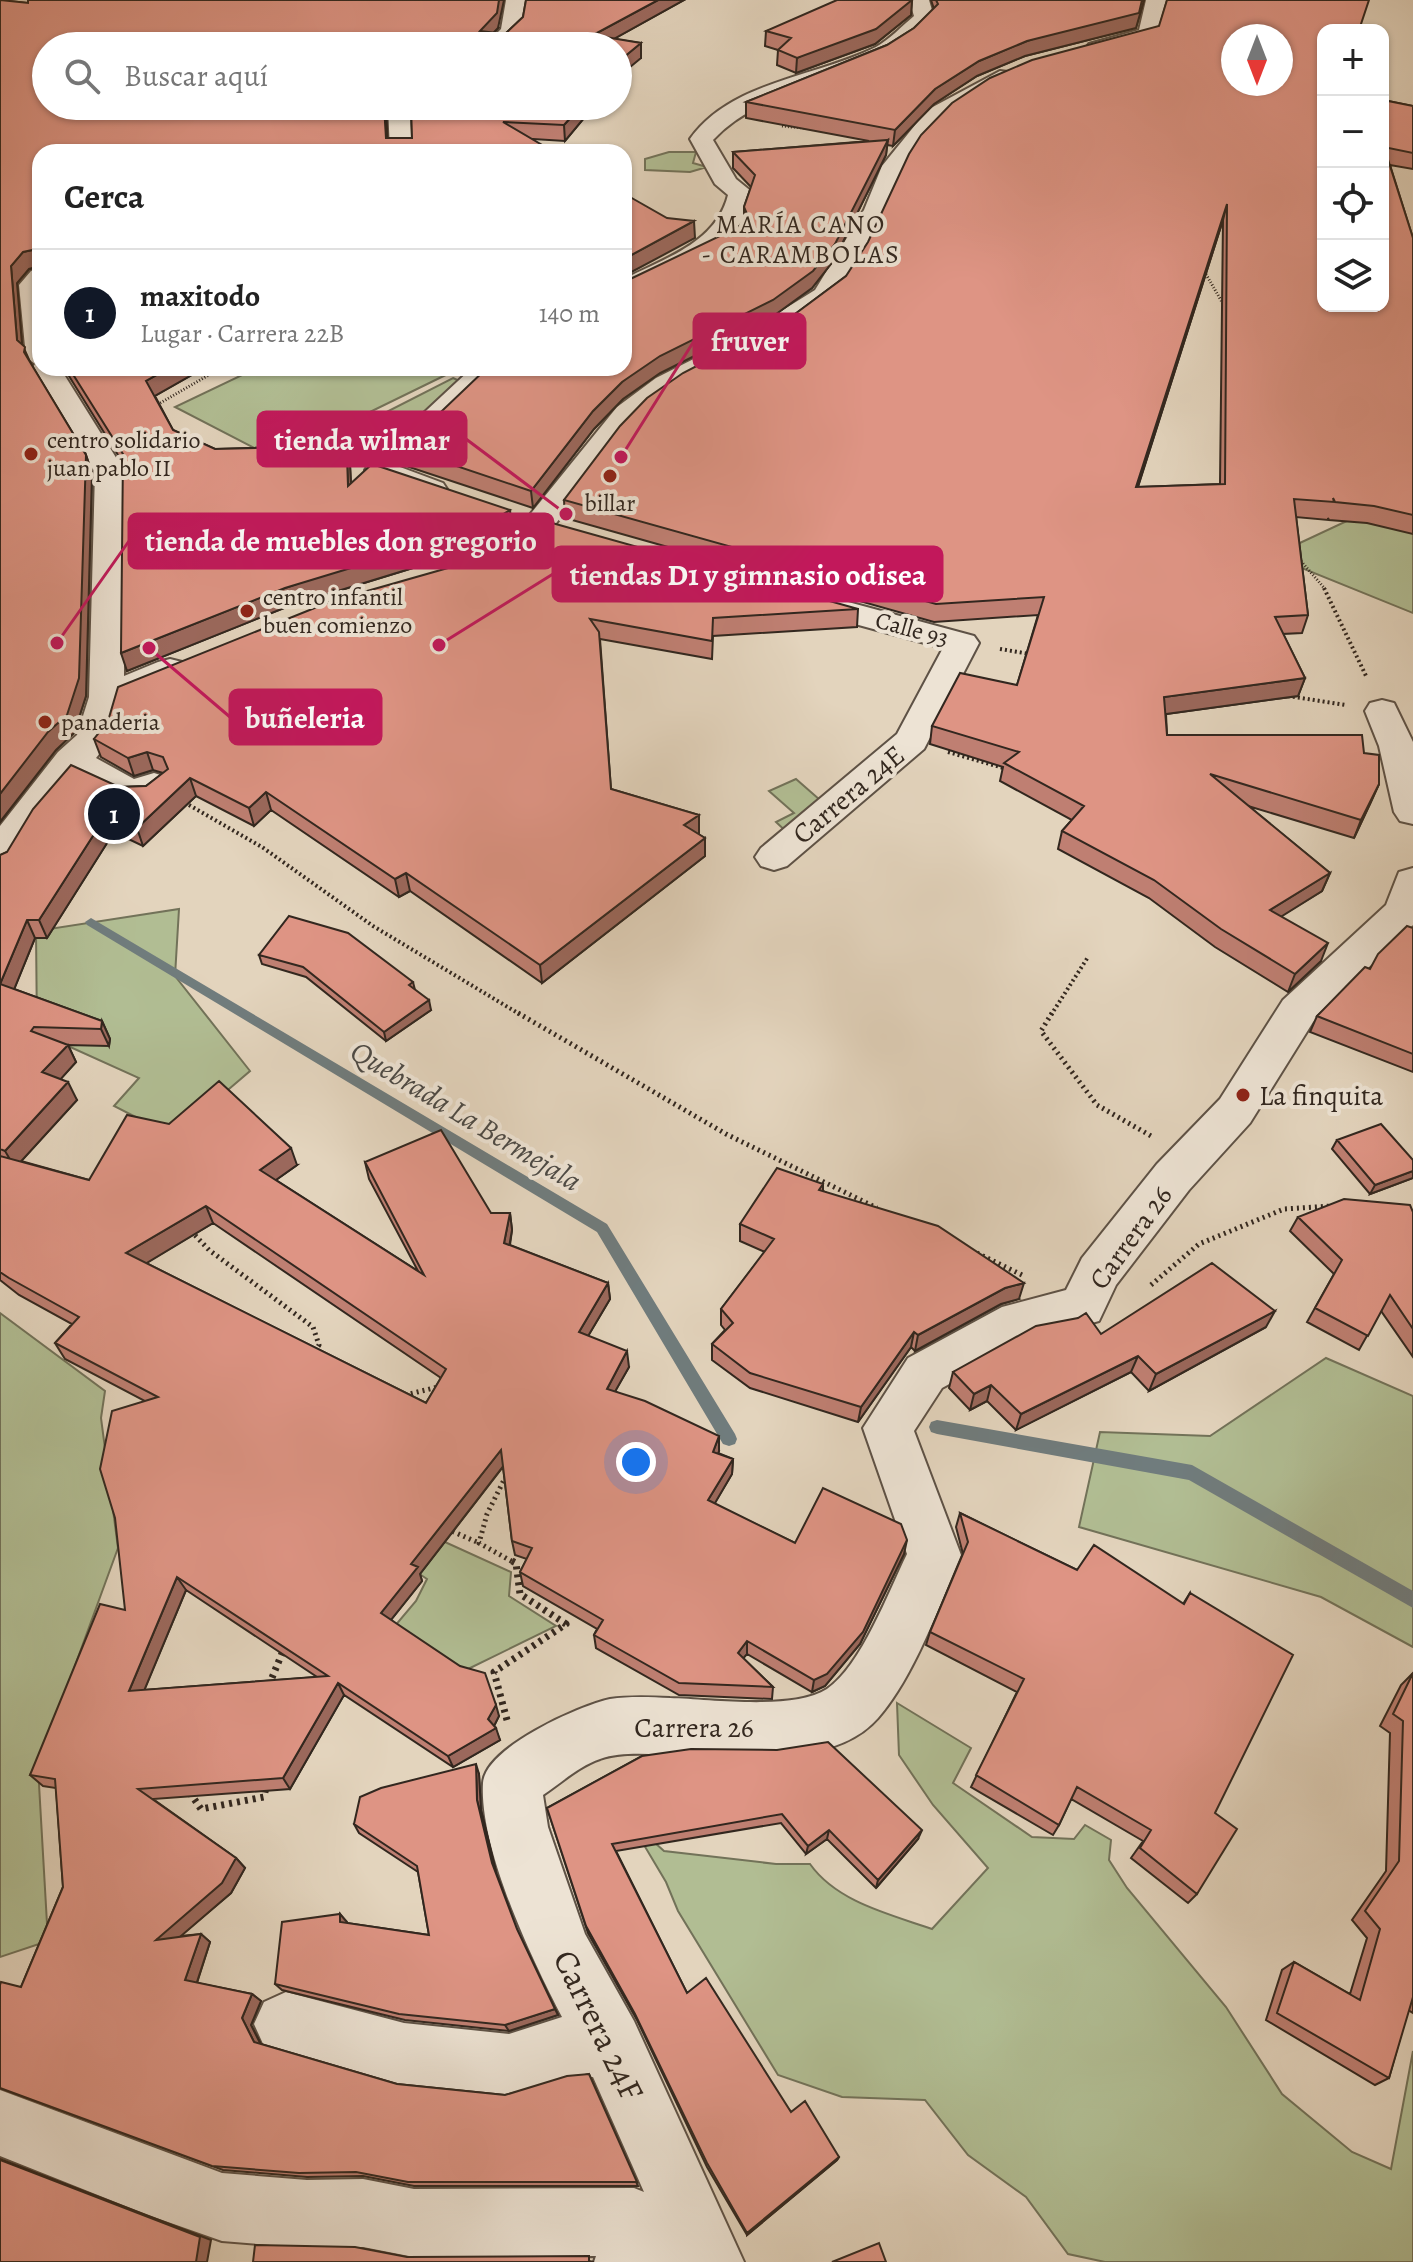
<!DOCTYPE html>
<html lang="es">
<head>
<meta charset="utf-8">
<style>
	body { margin:0; font-family:Alegreya,serif; background:#f6f6f6; color:#222 }
	.controls { position:absolute; right:24px; top:24px; display:grid; overflow:hidden; border-radius:16px; box-shadow:0 2px 6px #0004 }
	.controls button { width:72px; height:72px; display:grid; place-items:center; padding:0; border:0; border-bottom:2px solid #e0e0e0; background:#fff; color:#222; font:40px sans-serif }
	.compass { position:absolute; left:1221px; top:24px; width:72px; height:72px; border-radius:50%; background:#fff; box-shadow:0 2px 6px #0004; rotate:180deg }
	.you { position:absolute; left:636px; top:1462px; width:28px; height:28px; margin:-20px; border:6px solid #fff; border-radius:50%; background:#1a73e8; box-shadow:0 0 0 12px #1a73e833 }
	.badge { display:grid; place-items:center; width:52px; height:52px; border-radius:50%; background:#111827; color:#fff; font-size:26px; font-weight:700 }
	.pin { position:absolute; translate:-50% -50%; border:4px solid #fff; box-shadow:0 2px 8px #0006 }
	.list { margin:0; padding:0; list-style:none }
	h2 { display:flex; justify-content:space-between; align-items:center; height:104px; margin:0; padding:0 32px; font-size:34px }
	h2 small { font-size:26px; font-weight:400; color:#767676 }
	.list li { display:grid; grid-template-columns:52px 1fr auto; gap:24px; align-items:center; box-sizing:border-box; height:128px; padding:0 32px; border-top:2px solid #e0e0e0 }
	.list b { display:block; font-size:30px; white-space:nowrap }
	.list p { margin:0; font-size:26px; white-space:nowrap; color:#767676 }
	.list em { font-size:26px; font-style:normal; color:#767676 }
	.icon { flex:none; width:44px; height:44px; fill:none; stroke:currentColor; stroke-width:2; stroke-linecap:round; stroke-linejoin:round }
	.map { position:relative; flex:none; width:1413px; height:2262px; overflow:hidden }
	.search { position:absolute; background:#fff; box-shadow:0 2px 6px #0004; left:32px; top:32px; width:600px; height:88px; display:flex; align-items:center; gap:20px; box-sizing:border-box; padding:0 28px; border-radius:44px; color:#767676; font-size:30px }
	.panel { position:absolute; background:#fff; box-shadow:0 2px 6px #0004; left:32px; top:144px; width:600px; height:232px; border-radius:24px }
	.map>svg:first-child { display:block }
	.green { fill:#b1bd93; stroke:#727259; stroke-width:2 }
	.lines { fill:none; stroke-linecap:round; stroke-linejoin:round }
	.stream { fill:#707c7d; fill-rule:evenodd }
	.minor-casing { stroke:#5e5246; stroke-width:4 }
	.path-far3 { stroke:#32271f; stroke-width:3; stroke-dasharray:1 2; stroke-linecap:butt }
	.path-far2 { stroke:#32271f; stroke-width:4; stroke-dasharray:2 3; stroke-linecap:butt }
	.path-far1 { stroke:#32271f; stroke-width:5; stroke-dasharray:2 4; stroke-linecap:butt }
	.path { stroke:#32271f; stroke-width:7; stroke-dasharray:3 5; stroke-linecap:butt }
	.minor { fill:#ede3d4; fill-rule:evenodd }
	.wall { fill:#bf7f72; stroke:#32271f; stroke-width:2; fill-rule:evenodd }
	.shaded-wall { fill:#9b685c; stroke:#32271f; stroke-width:2 }
	.building { fill:#de9484; stroke:#32271f; stroke-width:2; fill-rule:evenodd }
	.poi-dot { fill:#8f2418; stroke:#ede3d4; stroke-width:3 }
	.labels { text-anchor:middle; stroke-width:8; stroke-linejoin:round; paint-order:stroke }
	.far-poi-label { font-size:24px; fill:#32271f; stroke:#ede3d4; text-anchor:start }
	.far-street-label { font-size:24px; fill:#32271f; stroke:#ede3d4 }
	.far-neighbourhood-label { font-size:26px; letter-spacing:2px; fill:#32271f; stroke:#ede3d4 }
	.street-label { font-size:28px; fill:#32271f; stroke:#ede3d4 }
	.poi-label { font-size:28px; fill:#32271f; stroke:#ede3d4; text-anchor:start }
	.water-label { font-size:30px; font-style:italic; fill:#4c4a46; stroke:#ede3d4 }
	.near-street-label { font-size:34px; fill:#32271f; stroke:#ede3d4 }
	.leader { fill:none; stroke:#c2185b; stroke-width:3 }
	.callout-dot { fill:#c2185b; stroke:#ede3d4; stroke-width:3 }
	.callout { fill:#c2185b; stroke:#c2185b; stroke-width:3 }
	.callout-label { font-size:30px; text-anchor:middle; font-weight:bold; fill:#fff }
</style>
</head>
<body>
<div class="map">
<svg width="1413" height="2262" viewBox="0 0 1413 2262">
	<rect width="100%" height="100%" fill="#e3d4bd"/>
	<filter id="stains"><feTurbulence type="fractalNoise" baseFrequency=".0025" numOctaves="4"/><feColorMatrix values="0 0 0 0 .2 0 0 0 0 .09 0 0 0 0 .02 0 0 0 .5 -.17"/></filter>
	<radialGradient id="worn" r=".72"><stop offset=".6" stop-color="#630" stop-opacity="0"/><stop offset="1" stop-color="#630" stop-opacity=".3"/></radialGradient>
	<path class="green" d="M 669,152 L 696,152 L 693,163 L 707,167 L 690,172 L 645,170 L 645,159 Z
		M 257,368 L 460,368 L 282,455 L 266,454 L 175,407 Z
		M 453,378 L 464,383 L 377,451 L 363,424 Z
		M 1413,517 L 1413,613 L 1272,556 L 1351,519 Z
		M 796,779 L 836,814 L 791,836 L 776,822 L 794,813 L 769,791 Z
		M 179,909 L 175,976 L 250,1071 L 222,1095 L 163,1131 L 114,1106 L 139,1078 L 37,1032 L 36,931 Z
		M 0,1313 L 105,1391 L 101,1418 L 118,1548 L 38,1767 L 48,1941 L 0,1957 Z
		M 1326,1358 L 1413,1396 L 1413,1647 L 1321,1597 L 1079,1527 L 1100,1432 L 1210,1436 Z
		M 412,1527 L 511,1572 L 509,1596 L 556,1626 L 466,1670 L 394,1627 L 416,1601 L 427,1579 L 412,1569 Z
		M 897,1703 L 971,1748 L 953,1783 L 1032,1837 L 1074,1839 L 1085,1825 L 1111,1840 L 1109,1860 L 1127,1888 L 1226,2007 L 1282,2094 L 1352,2152 L 1391,2169 L 1413,2051 L 1413,2262 L 1105,2262 L 1068,2254 L 1026,2197 L 968,2155 L 925,2100 L 842,2097 L 778,2075 L 678,1911 L 666,1882 L 641,1840 L 644,1833 L 664,1851 L 776,1864 L 810,1864 C 837,1902 889,1914 932,1929 L 988,1868 L 933,1805 L 899,1755 Z"/>
	<g class="lines">
		<path class="stream" d="M 91,918 L 607,1224 L 735,1434 L 737,1439 L 735,1444 L 729,1446 L 723,1444 L 597,1232 L 87,925 L 85,922 Z
			M 937,1420 L 1192,1465 L 1413,1591 L 1413,1608 L 1189,1480 L 937,1434 L 931,1432 L 929,1427 L 931,1422 Z"/>
		<g class="minor-casing">
			<path id="minor" d="M 506,0 L 526,0 L 521,31 L 506,46 L 484,46 L 501,29 Z
				M 909,0 L 929,0 L 934,17 C 880,88 772,76 713,140 L 736,179 L 752,192 L 744,218 L 721,249 L 624,297 L 624,279 C 665,258 716,243 728,195 L 715,184 L 690,139 C 731,81 817,77 876,47 C 889,40 902,26 914,16 Z
				M 1146,0 L 1166,0 L 1155,38 L 1096,54 L 1089,52 L 1086,48 L 1089,44 L 1139,30 Z
				M 1000,71 L 1008,72 L 1011,77 L 1008,82 L 945,119 L 905,167 L 888,210 L 834,301 L 767,343 L 676,390 L 637,419 L 550,531 L 528,552 L 483,572 L 461,572 L 456,565 L 461,558 L 506,538 L 528,517 L 617,407 L 656,378 L 749,331 L 815,290 L 864,210 L 882,166 L 920,119 L 929,109 Z
				M 388,106 L 410,106 L 412,152 L 390,152 Z
				M 40,268 L 40,368 L 60,368 L 125,472 L 124,676 L 158,662 L 170,659 L 182,662 L 187,669 L 182,676 L 122,703 L 112,738 L 96,758 L 134,779 L 154,773 L 167,777 L 172,785 C 149,822 105,795 78,779 L 38,825 L 13,869 L 0,873 L 0,826 L 58,752 L 77,735 L 89,697 L 95,472 L 32,368 L 35,364 L 26,357 L 19,285 L 31,271 Z
				M 472,368 L 502,368 L 400,467 L 443,483 L 447,489 L 443,495 L 421,495 L 369,476 L 365,470 L 369,464 Z
				M 800,589 L 974,636 L 979,643 L 924,749 L 787,866 L 774,870 L 761,866 L 755,857 L 761,848 L 897,734 L 943,648 L 789,606 L 784,599 L 789,592 Z
				M 1382,700 L 1394,703 L 1413,742 L 1413,824 L 1400,821 L 1394,812 L 1379,746 L 1365,711 L 1370,703 Z
				M 1413,868 L 1413,925 L 1313,1022 L 1250,1123 L 1189,1190 L 1116,1285 L 1099,1321 L 1030,1340 L 942,1388 L 914,1431 L 961,1555 C 939,1606 914,1677 878,1718 C 831,1772 724,1755 661,1754 C 641,1754 618,1752 600,1759 C 579,1766 561,1783 543,1795 L 548,1827 L 585,1934 L 634,2021 L 744,2262 L 594,2262 L 596,2256 L 414,2257 L 363,2247 L 307,2248 L 222,2241 L 148,2215 L 0,2156 L 0,2090 L 222,2173 L 307,2180 L 363,2179 L 414,2189 L 634,2188 L 644,2192 L 593,2077 L 569,2079 L 509,2098 L 404,2087 L 264,2046 L 254,2024 L 264,2002 L 286,1992 L 404,2023 L 509,2034 L 562,2017 C 532,1960 479,1848 483,1783 C 485,1748 578,1706 610,1699 C 629,1696 651,1697 670,1698 C 710,1699 793,1711 827,1689 C 861,1666 889,1591 907,1554 L 863,1428 L 908,1358 L 1002,1307 L 1066,1290 L 1082,1258 L 1157,1164 L 1220,1099 L 1283,1000 L 1386,905 L 1399,872 Z"/>
		</g>
		<path class="path-far3" d="M 782,126 L 804,128
			M 1203,269 L 1226,309
			M 155,406 L 221,368
			M 1299,559 L 1326,590"/>
		<path class="path-far2" d="M 1324,588 L 1367,678
			M 1000,649 L 1030,654
			M 1288,696 L 1346,705
			M 948,752 L 1007,769
			M 189,805 L 262,847 L 373,926 L 521,1015
			M 1051,1015 L 1088,957"/>
		<path class="path-far1" d="M 518,1013 L 726,1134 L 877,1208
			M 1052,1013 L 1041,1031 L 1097,1105 L 1151,1136
			M 191,1231 L 209,1250 L 313,1327 L 319,1345 L 312,1354
			M 977,1253 L 1022,1275
			M 1151,1285 L 1199,1244 L 1284,1209 L 1331,1206
			M 405,1395 L 438,1387
			M 506,1476 L 487,1514 L 479,1543 L 513,1562
			M 447,1529 L 479,1543"/>
		<path class="path" d="M 269,1685 L 283,1651
			M 507,1720 L 494,1672 L 566,1624 L 520,1594 L 516,1563 L 510,1560
			M 190,1793 L 201,1809 L 264,1797 L 266,1787"/>
		<use href="#minor" class="minor"/>
	</g>
	<path class="wall" d="M 0,0 L 28,3 L 498,28 L 493,33 L 505,34 L 523,17 L 526,0 L 684,0 L 614,39 L 641,43 L 641,58 L 46,46 L 387,138 L 412,138 L 411,106 L 594,106 L 565,141 L 533,139 L 40,152 L 40,356 L 37,348 L 37,267 L 29,269 L 17,283 L 22,344 L 31,364 L 86,455 L 92,473 L 86,696 L 74,733 L 56,750 L 0,822 Z
		M 912,0 L 911,15 L 875,44 L 796,73 L 777,65 L 778,50 L 765,46 L 766,31 Z
		M 931,0 L 1144,0 L 1136,28 L 1025,56 L 977,76 L 934,104 L 893,146 L 887,145 L 886,155 L 834,260 L 812,288 L 772,317 L 660,373 L 623,399 L 594,429 L 533,508 L 406,466 L 403,448 L 625,283 L 745,227 L 744,223 L 744,207 L 751,187 L 733,168 L 733,152 L 869,141 L 746,118 L 746,102 L 887,45 L 914,28 L 934,9 Z
		M 1159,26 L 1323,30 L 1323,306 L 1383,100 L 1413,106 L 1413,169 L 1390,165 L 1413,238 L 1413,534 L 1367,523 L 1329,520 L 1328,518 L 1328,520 L 1296,517 L 1308,615 L 1302,633 L 1283,634 L 1305,678 L 1298,696 L 1166,714 L 1167,735 L 1364,753 L 1379,784 L 1354,838 L 1248,806 L 1330,873 L 1322,891 L 1281,916 L 1321,961 L 1288,992 L 1215,947 L 1149,898 L 1058,849 L 1062,831 L 1072,820 L 1000,781 L 1003,767 L 930,744 L 932,726 L 1017,685 L 1038,615 L 934,622 L 565,518 L 564,500 L 791,317 L 846,276 ZM 1223,220 L 1220,484 L 1138,487 Z
		M 64,368 L 204,368 L 155,396 L 173,430 L 215,449 L 349,445 L 351,484 L 512,528 L 478,548 L 289,606 L 127,671 L 123,463 Z
		M 332,601 L 858,609 L 857,627 L 713,636 L 712,659 L 600,639 L 611,789 L 699,815 L 699,833 L 698,834 L 705,838 L 705,856 L 542,983 L 410,891 L 399,897 L 271,810 L 254,826 L 196,796 L 143,846 L 114,832 L 47,938 L 35,938 L 14,989 L 102,1021 L 110,1039 L 109,1046 L 68,1045 L 76,1062 L 60,1079 L 77,1100 L 21,1161 L 89,1180 L 297,1165 L 276,1180 L 418,1271 L 369,1179 L 365,1162 L 491,1213 L 510,1213 L 512,1230 L 510,1245 L 608,1283 L 610,1299 L 588,1336 L 629,1367 L 615,1391 L 719,1451 L 718,1453 L 733,1459 L 732,1474 L 714,1504 L 795,1543 L 904,1554 L 860,1644 L 825,1686 L 812,1692 L 747,1654 L 743,1658 L 773,1687 L 772,1699 L 679,1695 L 596,1648 L 594,1635 L 597,1629 L 523,1586 L 520,1572 L 527,1559 L 515,1555 L 512,1541 L 503,1467 L 420,1574 L 422,1581 L 391,1620 L 499,1716 L 494,1726 L 500,1740 L 453,1767 L 344,1695 L 290,1789 L 153,1799 L 236,1858 L 245,1868 L 231,1893 L 180,1936 L 201,1934 L 210,1942 L 197,1983 L 252,1994 L 261,2001 L 251,2025 L 261,2044 L 397,2084 L 505,2095 L 589,2074 L 638,2186 L 414,2186 L 363,2176 L 307,2177 L 223,2170 L 0,2088 L 21,1987 L 63,1887 L 56,1788 L 43,1786 L 30,1775 L 125,1610 L 145,1401 L 65,1359 L 55,1343 L 72,1324 L 19,1295 L 0,1280 L 0,855 L 7,852 L 119,787 L 146,786 L 163,773 L 153,770 L 134,776 L 101,757 L 94,739 ZM 213,1223 L 441,1378 L 426,1403 L 146,1263 ZM 186,1590 L 317,1677 L 144,1690 Z
		M 1413,928 L 1413,1072 L 1310,1032 L 1317,1016 Z
		M 259,955 L 413,982 L 415,990 L 431,1010 L 386,1041 L 306,977 L 262,964 Z
		M 1337,1140 L 1413,1160 L 1413,1178 L 1370,1194 L 1332,1149 Z
		M 823,1184 L 823,1191 L 1019,1299 L 1001,1304 L 915,1351 L 911,1347 L 858,1422 L 750,1388 L 712,1360 L 712,1344 L 725,1330 L 721,1325 L 721,1309 L 765,1252 L 740,1241 L 740,1224 Z
		M 1413,1212 L 1413,1357 L 1381,1311 L 1359,1350 L 1307,1322 L 1334,1274 L 1290,1231 L 1298,1217 Z
		M 1266,1327 L 1149,1391 L 1131,1372 L 1016,1430 L 987,1401 L 970,1410 L 949,1388 L 953,1372 L 1101,1334 Z
		M 960,1513 L 1077,1570 L 1183,1604 L 1190,1593 L 1215,1813 L 1197,1894 L 1188,1903 L 1131,1858 L 1143,1841 L 1071,1799 L 1059,1825 L 1053,1835 L 971,1787 L 1017,1692 L 926,1645 L 930,1632 L 963,1554 L 956,1527 Z
		M 1413,1673 L 1413,2013 L 1408,2010 L 1389,2078 L 1375,2085 L 1266,2020 L 1282,1970 L 1294,1962 L 1350,1994 L 1367,1938 L 1352,1920 L 1386,1871 L 1390,1733 L 1380,1726 L 1401,1685 Z
		M 642,1756 L 918,1839 L 876,1888 L 827,1839 L 806,1854 L 781,1823 L 616,1851 L 687,1993 L 791,2112 L 839,2157 L 837,2160 L 747,2235 L 707,2167 L 637,2020 L 588,1933 L 547,1808 Z
		M 479,1774 L 481,1810 L 496,1872 L 518,1932 L 558,2015 L 509,2031 L 405,2020 L 282,1990 L 275,1984 L 340,1914 L 347,1923 L 429,1935 L 418,1872 L 359,1833 L 354,1824 Z"/>
	<path class="shaded-wall" d="M 499,0 L 504,0 L 498,28 L 481,46 L 480,31 Z
		M 658,0 L 684,0 L 601,46 L 593,35 Z
		M 912,0 L 911,15 L 875,44 L 796,73 L 797,58 Z
		M 1144,0 L 1136,28 L 1025,56 L 977,76 L 934,104 L 893,146 L 895,130 L 935,89 L 979,61 L 1027,41 Z
		M 641,43 L 641,58 L 618,77 L 618,62 Z
		M 384,106 L 386,106 L 388,152 L 386,138 Z
		M 581,106 L 594,106 L 565,141 L 564,125 Z
		M 888,140 L 886,155 L 834,260 L 812,288 L 772,317 L 660,373 L 623,399 L 594,429 L 533,508 L 531,491 L 593,411 L 622,382 Z
		M 1227,204 L 1223,220 L 1132,505 L 1136,487 Z
		M 694,221 L 695,238 L 624,276 L 624,259 Z
		M 37,249 L 40,266 L 29,269 L 17,283 L 23,357 L 17,340 L 11,266 L 23,252 Z
		M 169,368 L 204,368 L 151,398 L 146,381 Z
		M 346,427 L 349,445 L 352,504 L 348,486 Z
		M 86,455 L 92,473 L 86,696 L 74,733 L 56,750 L 0,822 L 0,794 Z
		M 510,510 L 512,528 L 478,548 L 289,606 L 127,671 L 121,653 L 285,588 Z
		M 1305,678 L 1298,696 L 1159,715 L 1164,697 Z
		M 147,752 L 153,770 L 134,776 L 128,758 Z
		M 190,778 L 196,796 L 143,846 L 137,828 Z
		M 1379,784 L 1371,802 L 1354,838 L 1361,820 Z
		M 266,792 L 271,810 L 254,826 L 249,808 Z
		M 107,814 L 114,832 L 47,938 L 39,920 Z
		M 699,815 L 699,833 L 685,843 L 684,825 Z
		M 705,838 L 705,856 L 542,983 L 540,965 Z
		M 406,873 L 410,891 L 399,897 L 395,879 Z
		M 1330,873 L 1322,891 L 1263,928 L 1270,910 Z
		M 27,920 L 35,938 L 9,1002 L 0,984 Z
		M 1328,943 L 1321,961 L 1288,992 L 1295,974 Z
		M 429,1000 L 431,1010 L 386,1041 L 384,1032 Z
		M 102,1021 L 110,1039 L 109,1046 L 101,1029 Z
		M 68,1045 L 76,1062 L 51,1090 L 42,1072 Z
		M 68,1082 L 77,1100 L 15,1168 L 5,1151 Z
		M 291,1148 L 297,1165 L 266,1187 L 260,1170 Z
		M 1413,1171 L 1413,1178 L 1370,1194 L 1375,1185 Z
		M 206,1206 L 213,1223 L 135,1270 L 126,1253 Z
		M 510,1213 L 512,1230 L 507,1259 L 504,1243 Z
		M 608,1283 L 610,1299 L 581,1348 L 579,1332 Z
		M 1024,1283 L 1019,1299 L 1001,1304 L 915,1351 L 918,1335 L 1005,1288 Z
		M 1275,1311 L 1266,1327 L 1149,1391 L 1156,1374 Z
		M 914,1332 L 911,1347 L 858,1422 L 861,1407 Z
		M 627,1351 L 629,1367 L 608,1404 L 607,1389 Z
		M 1138,1356 L 1131,1372 L 1016,1430 L 1021,1414 Z
		M 991,1385 L 987,1401 L 970,1410 L 974,1394 Z
		M 719,1436 L 719,1451 L 713,1466 L 713,1452 Z
		M 501,1450 L 504,1465 L 420,1574 L 422,1581 L 386,1626 L 381,1613 L 411,1564 Z
		M 733,1459 L 732,1474 L 708,1515 L 708,1500 Z
		M 907,1540 L 904,1554 L 860,1644 L 825,1686 L 812,1692 L 814,1680 Z
		M 177,1577 L 186,1590 L 139,1703 L 129,1691 Z
		M 747,1641 L 747,1654 L 737,1666 L 738,1653 Z
		M 338,1683 L 344,1695 L 290,1789 L 283,1778 Z
		M 496,1705 L 499,1716 L 492,1730 L 488,1719 Z
		M 496,1728 L 500,1740 L 453,1767 L 448,1756 Z
		M 476,1764 L 479,1774 L 481,1810 L 496,1872 L 492,1863 L 477,1800 Z
		M 829,1830 L 827,1839 L 806,1854 L 808,1846 Z
		M 922,1830 L 918,1839 L 876,1888 L 878,1880 Z
		M 236,1858 L 245,1868 L 231,1893 L 167,1948 L 156,1940 Z
		M 340,1914 L 347,1922 L 347,1930 L 340,1922 Z
		M 201,1934 L 210,1942 L 195,1988 L 185,1980 Z
		M 252,1994 L 261,2001 L 251,2025 L 263,2049 L 254,2042 L 242,2018 Z
		M 555,2009 L 558,2015 L 509,2031 L 505,2025 Z
		M 839,2157 L 837,2160 L 747,2235 L 747,2233 Z
		M 0,2159 L 211,2240 L 207,2262 L 196,2262 L 0,2160 Z"/>
	<path class="building" d="M 0,0 L 28,3 L 28,0 L 499,0 L 497,13 L 480,31 L 505,34 L 523,17 L 526,0 L 658,0 L 593,35 L 641,43 L 618,62 L 618,46 L 46,46 L 46,106 L 384,106 L 386,138 L 412,138 L 411,106 L 581,106 L 564,125 L 503,122 L 554,152 L 40,152 L 40,348 L 37,348 L 37,249 L 23,252 L 11,266 L 17,340 L 25,347 L 24,352 L 86,455 L 79,678 L 67,715 L 48,732 L 0,794 Z
		M 837,0 L 912,0 L 876,29 L 797,58 L 778,50 L 791,38 L 766,31 Z
		M 936,0 L 1142,0 L 1139,13 L 1027,41 L 979,61 L 935,89 L 895,130 L 746,102 L 887,45 L 914,28 L 938,4 Z
		M 1167,0 L 1369,0 L 1359,30 L 1323,30 L 1323,306 L 1383,306 L 1383,100 L 1413,106 L 1413,153 L 1384,147 L 1413,238 L 1413,515 L 1374,506 L 1335,502 L 1333,498 L 1334,502 L 1294,499 L 1308,615 L 1275,617 L 1305,678 L 1164,697 L 1167,735 L 1362,735 L 1364,753 L 1379,755 L 1379,784 L 1361,820 L 1210,774 L 1330,873 L 1270,910 L 1328,943 L 1295,974 L 1221,929 L 1154,880 L 1062,831 L 1084,806 L 1004,763 L 1019,752 L 932,726 L 960,673 L 1017,685 L 1044,597 L 936,604 L 564,500 L 620,426 L 647,398 L 683,373 L 791,317 L 846,276 L 868,242 L 909,154 L 921,135 L 952,103 L 990,78 L 1032,60 L 1159,26 ZM 1233,36 L 1281,36 L 1281,84 L 1233,84 ZM 1227,204 L 1225,484 L 1136,487 Z
		M 888,140 L 835,244 L 813,271 L 773,300 L 660,356 L 622,382 L 593,411 L 531,491 L 403,448 L 487,368 L 624,368 L 624,282 L 722,235 L 730,225 L 753,228 L 744,207 L 755,175 L 733,152 Z
		M 630,197 L 667,218 L 694,221 L 624,259 L 624,199 Z
		M 69,368 L 169,368 L 146,381 L 173,430 L 215,449 L 296,447 L 346,427 L 348,486 L 372,464 L 510,510 L 476,530 L 285,588 L 121,653 L 123,454 Z
		M 545,521 L 858,609 L 713,618 L 712,641 L 590,619 L 599,632 L 611,789 L 699,815 L 684,825 L 705,838 L 540,965 L 406,873 L 395,879 L 266,792 L 249,808 L 190,778 L 137,828 L 107,814 L 39,920 L 27,920 L 0,984 L 0,855 L 7,852 L 33,809 L 71,765 L 119,787 L 146,786 L 168,769 L 163,757 L 147,752 L 128,758 L 94,739 L 108,721 L 118,687 L 332,601 L 483,558 L 527,536 Z
		M 289,916 L 348,933 L 413,982 L 409,985 L 429,1000 L 384,1032 L 303,967 L 259,955 Z
		M 1407,926 L 1413,928 L 1413,1054 L 1317,1016 L 1365,967 L 1370,969 L 1378,954 Z
		M 0,984 L 102,1021 L 101,1029 L 34,1027 L 31,1031 L 68,1045 L 42,1072 L 68,1082 L 5,1151 L 0,1149 Z
		M 219,1081 L 291,1148 L 260,1170 L 424,1275 L 365,1162 L 441,1130 L 491,1213 L 510,1213 L 504,1243 L 608,1283 L 579,1332 L 627,1351 L 607,1389 L 645,1401 L 719,1436 L 713,1452 L 733,1459 L 708,1500 L 795,1543 L 823,1488 L 901,1524 L 907,1540 L 863,1632 L 827,1674 L 814,1680 L 747,1641 L 738,1653 L 773,1687 L 679,1683 L 594,1635 L 603,1620 L 520,1572 L 532,1548 L 512,1541 L 501,1450 L 411,1564 L 418,1567 L 381,1613 L 460,1666 L 485,1673 L 496,1705 L 488,1719 L 496,1728 L 448,1756 L 338,1683 L 283,1778 L 138,1789 L 236,1858 L 222,1883 L 156,1940 L 201,1934 L 185,1980 L 252,1994 L 242,2018 L 254,2042 L 397,2084 L 505,2095 L 567,2076 L 589,2074 L 637,2182 L 408,2182 L 356,2172 L 299,2173 L 212,2166 L 0,2088 L 0,1985 L 1,1982 L 21,1987 L 63,1887 L 55,1779 L 30,1775 L 100,1604 L 125,1610 L 115,1518 L 100,1469 L 112,1411 L 158,1397 L 55,1343 L 79,1317 L 9,1278 L 0,1272 L 0,1156 L 89,1180 L 127,1115 L 169,1124 ZM 206,1206 L 446,1369 L 426,1403 L 126,1253 ZM 177,1577 L 328,1676 L 129,1691 Z
		M 1381,1124 L 1413,1160 L 1413,1171 L 1375,1185 L 1337,1140 Z
		M 777,1168 L 823,1184 L 819,1190 L 938,1226 L 1024,1283 L 1005,1288 L 918,1335 L 914,1332 L 861,1407 L 750,1373 L 712,1344 L 733,1323 L 721,1309 L 774,1239 L 740,1224 Z
		M 1344,1199 L 1410,1205 L 1413,1212 L 1413,1329 L 1390,1295 L 1368,1336 L 1315,1308 L 1342,1260 L 1298,1217 Z
		M 1212,1263 L 1275,1311 L 1156,1374 L 1138,1356 L 1021,1414 L 991,1385 L 974,1394 L 953,1372 L 1036,1326 L 1078,1318 L 1086,1313 L 1101,1334 Z
		M 960,1513 L 1077,1570 L 1094,1545 L 1184,1604 L 1190,1593 L 1293,1655 L 1215,1813 L 1237,1829 L 1197,1894 L 1140,1848 L 1151,1830 L 1077,1787 L 1059,1825 L 976,1775 L 1024,1679 L 930,1632 L 968,1542 Z
		M 1413,1673 L 1413,1997 L 1389,2078 L 1277,2013 L 1294,1962 L 1360,2000 L 1380,1929 L 1365,1911 L 1399,1861 L 1403,1721 L 1393,1714 Z
		M 828,1742 L 922,1830 L 878,1880 L 829,1830 L 808,1846 L 782,1814 L 612,1844 L 687,1993 L 706,1978 L 791,2112 L 805,2101 L 839,2157 L 747,2233 L 707,2163 L 635,2014 L 586,1926 L 547,1808 L 642,1756 L 691,1749 L 777,1750 Z
		M 476,1764 L 477,1800 L 492,1863 L 517,1929 L 555,2009 L 505,2025 L 399,2014 L 275,1984 L 282,1922 L 340,1914 L 340,1922 L 429,1935 L 417,1866 L 354,1824 L 360,1797 L 381,1788 Z
		M 0,2160 L 200,2237 L 196,2262 L 0,2262 Z
		M 879,2243 L 886,2262 L 832,2262 Z
		M 255,2245 L 355,2247 L 407,2257 L 589,2256 L 589,2261 L 594,2262 L 253,2262 Z"/>
	<g class="poi-dot">
		<circle cx="31" cy="454" r="8"/>
		<circle cx="610" cy="476" r="8"/>
		<circle cx="247" cy="611" r="8"/>
		<circle cx="45" cy="722" r="8"/>
		<circle cx="1243" cy="1095" r="8"/>
	</g>
	<g class="labels">
		<g class="far-poi-label">
			<text x="47" y="448">centro solidario<tspan x="47" dy="28">juan pablo II</tspan></text>
			<text x="610" y="511" text-anchor="middle">billar</text>
			<text x="263" y="605">centro infantil<tspan x="263" dy="28">buen comienzo</tspan></text>
			<text x="61" y="730">panaderia</text>
		</g>
		<g class="far-street-label">
			<text transform="translate(912 629) rotate(15)" y="8">Calle 93</text>
		</g>
		<g class="far-neighbourhood-label">
			<text x="801" y="233">MARÍA CANO<tspan x="801" dy="30">- CARAMBOLAS</tspan></text>
		</g>
		<g class="street-label">
			<text transform="translate(848 794) rotate(-40)" y="10">Carrera 24E</text>
			<text transform="translate(1130 1237) rotate(-54)" y="10">Carrera 26</text>
			<text x="694" y="1737">Carrera 26</text>
		</g>
		<g class="poi-label">
			<text x="1259" y="1105">La finquita</text>
		</g>
		<g class="water-label">
			<text transform="translate(466 1116) rotate(31)" y="10">Quebrada La Bermejala</text>
		</g>
		<g class="near-street-label">
			<text transform="translate(599 2025) rotate(64)" y="12">Carrera 24F</text>
		</g>
	</g>
	<path class="leader" d="M621 457L694 341M566 514L466 439M57 643L129 541M439 645L553 574M149 648L230 717"/>
	<g class="callout-dot">
		<circle cx="621" cy="457" r="8"/>
		<circle cx="566" cy="514" r="8"/>
		<circle cx="57" cy="643" r="8"/>
		<circle cx="439" cy="645" r="8"/>
		<circle cx="149" cy="648" r="8"/>
	</g>
	<g class="callout">
		<rect x="694" y="314" width="111" height="54" rx="8"/>
		<rect x="258" y="412" width="208" height="54" rx="8"/>
		<rect x="129" y="514" width="424" height="54" rx="8"/>
		<rect x="553" y="547" width="389" height="54" rx="8"/>
		<rect x="230" y="690" width="151" height="54" rx="8"/>
	</g>
	<g class="callout-label">
		<text x="750" y="351">fruver</text>
		<text x="362" y="450">tienda wilmar</text>
		<text x="341" y="551">tienda de muebles don gregorio</text>
		<text x="748" y="585">tiendas D1 y gimnasio odisea</text>
		<text x="305" y="728">buñeleria</text>
	</g>
	<rect width="100%" height="100%" filter="url(#stains)"/>
	<rect width="100%" height="100%" fill="url(#worn)"/>
</svg>
<div class="controls">
<button>+</button>
<button>−</button>
<button><svg class="icon" aria-label="locate" viewBox="0 0 24 24"><circle cx="12" cy="12" r="6"/><path d="M12 2v4M12 18v4M2 12h4M18 12h4"/></svg></button>
<button><svg class="icon" aria-label="layers" viewBox="0 0 24 24"><path d="M12 4l9 5-9 5-9-5zM3 14l9 5 9-5"/></svg></button>
</div>
<svg class="compass" viewBox="-18 -18 36 36"><path d="M0-13l5 13h-10z" fill="#e53935"/><path d="M0 13l5-13h-10z" fill="#767676"/></svg>
<div class="you"></div>
<div class="pin badge" style="left:114px;top:814px">1</div>
<div class="search"><svg class="icon" aria-label="search" viewBox="0 0 24 24"><circle cx="10" cy="10" r="6"/><path d="M15 15l6 6"/></svg>Buscar aquí</div>
<section class="panel">
<h2>Cerca<small></small></h2>
<ul class="list">
<li><span class="badge">1</span><div><b>maxitodo</b><p>Lugar · Carrera 22B</p></div><em>140 m</em></li>
</ul>
</section>
</div>
</body>
</html>
